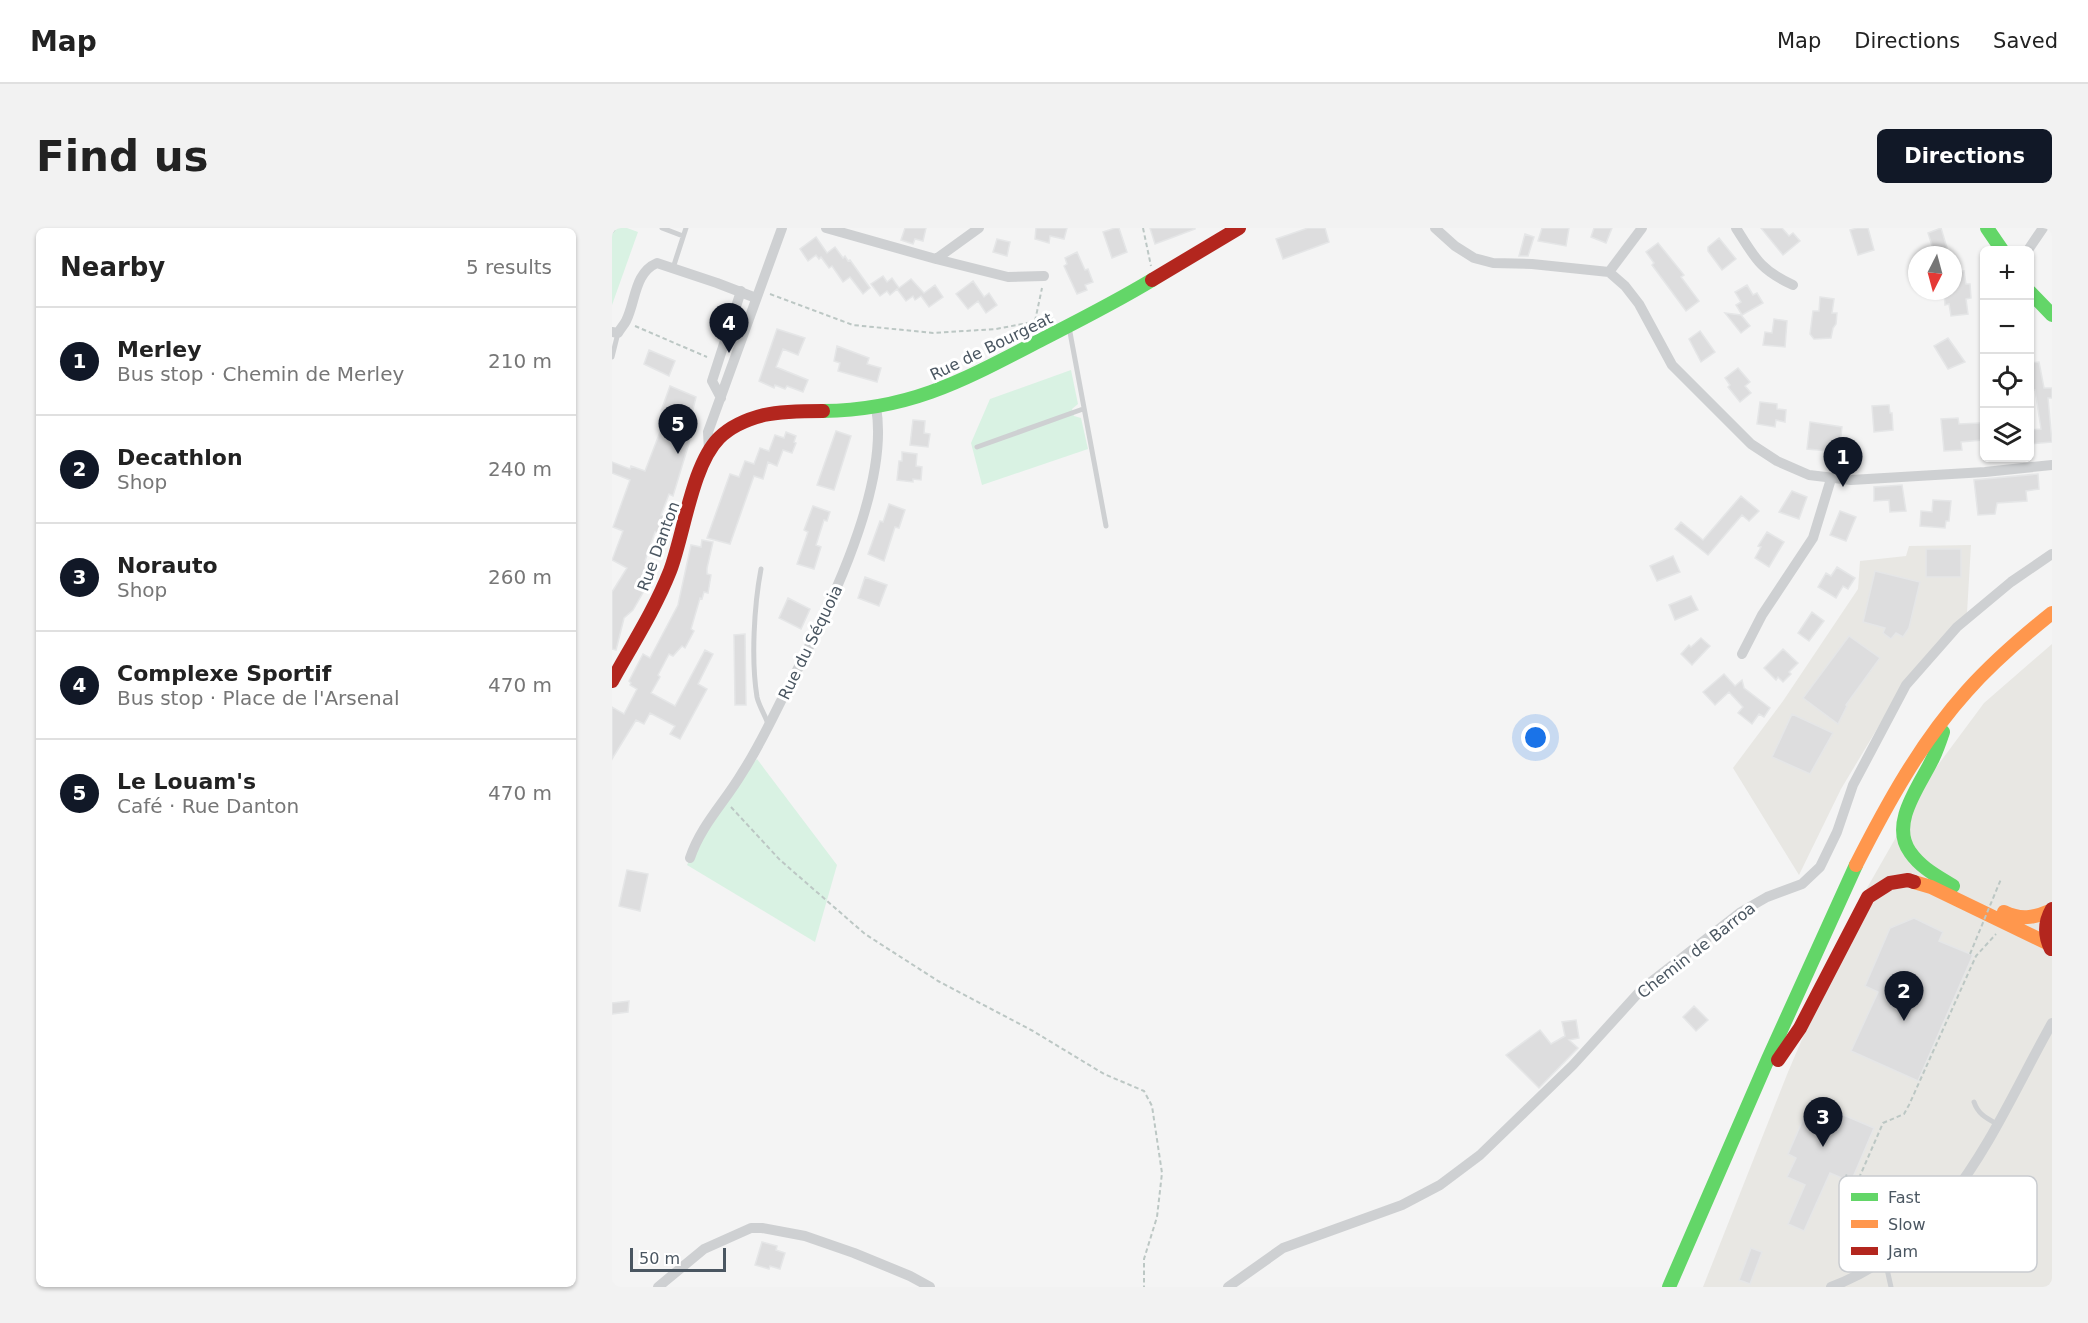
<!DOCTYPE html>
<html lang="en">
<head>
<meta charset="utf-8">
<style>
	body { margin:0; font-family:"DejaVu Sans",sans-serif; background:#f2f2f2; color:#222 }
	.controls { position:absolute; right:18px; top:18px; display:grid; overflow:hidden; border-radius:9px; box-shadow:0 2px 4px #0004 }
	.controls button { width:54px; height:54px; display:grid; place-items:center; padding:0; border:0; border-bottom:2px solid #e0e0e0; background:#fff; color:#222; font:30px sans-serif }
	.compass { position:absolute; left:1296px; top:18px; width:54px; height:54px; border-radius:50%; background:#fff; box-shadow:0 2px 4px #0004; rotate:186deg }
	.scale { position:absolute; left:18px; bottom:15px; width:96px; box-sizing:border-box; padding-left:6px; border:3px solid #4a5661; border-top:0; font-size:16px; line-height:21px; white-space:nowrap; color:#4a5661; -webkit-text-stroke:4px #fff; paint-order:stroke }
	.you { position:absolute; left:924px; top:510px; width:21px; height:21px; margin:-15px; border:4px solid #fff; border-radius:50%; background:#1a73e8; box-shadow:0 0 0 9px #1a73e833 }
	.badge { display:grid; place-items:center; width:39px; height:39px; border-radius:50%; background:#111827; color:#fff; font-size:20px; font-weight:700 }
	.pin { position:absolute; translate:-50% -50px; filter:drop-shadow(0 2px 3px #0008) }
	.pin::after { content:''; position:absolute; top:32px; width:21px; height:18px; background:inherit; clip-path:polygon(0 0,100% 0,50% 100%) }
	.list { margin:0; padding:0; list-style:none }
	h2 { display:flex; justify-content:space-between; align-items:center; height:78px; margin:0; padding:0 24px; font-size:26px }
	h2 small { font-size:20px; font-weight:400; color:#767676 }
	.list li { display:grid; grid-template-columns:39px 1fr auto; gap:18px; align-items:center; box-sizing:border-box; height:108px; padding:0 24px; border-top:2px solid #e0e0e0 }
	.list b { display:block; font-size:22px; white-space:nowrap }
	.list p { margin:0; font-size:20px; white-space:nowrap; color:#767676 }
	.list em { font-size:20px; font-style:normal; color:#767676 }
	.icon { flex:none; width:33px; height:33px; fill:none; stroke:currentColor; stroke-width:2; stroke-linecap:round; stroke-linejoin:round }
	.map { position:relative; flex:none; width:1440px; height:1059px; overflow:hidden; border-radius:9px }
	header { display:flex; align-items:center; gap:36px; box-sizing:border-box; height:84px; padding:0 30px; background:#fff; border-bottom:2px solid #e0e0e0 }
	header strong { font-size:28px }
	nav { display:flex; gap:33px; margin-inline-start:auto; font-size:21px }
	.intro { display:flex; align-items:center; justify-content:space-between; box-sizing:border-box; height:144px; padding:0 36px }
	h1 { margin:0; font-size:42px }
	.button { padding:15px 27px; border-radius:9px; background:#111827; color:#fff; font-size:21px; font-weight:700 }
	main { display:flex; gap:36px; padding:0 36px }
	aside { flex:1; background:#fff; border-radius:9px; box-shadow:0 2px 4px #0004 }
	.map>svg:first-child { display:block }
	.commercial { fill:#e8e7e3 }
	.green { fill:#d9f2e3 }
	.building { fill:#ddddde; stroke:#e5e6e7; stroke-width:1.5 }
	.lines { fill:none; stroke-linecap:round; stroke-linejoin:round }
	.path { stroke:#bcc7c4; stroke-width:2; stroke-dasharray:4.5 3; stroke-linecap:butt }
	.lane { stroke:#ced0d2; stroke-width:5 }
	.street { stroke:#ced0d2; stroke-width:10 }
	.fast { stroke:#63d668; stroke-width:14 }
	.slow { stroke:#ff974d; stroke-width:14 }
	.jam { stroke:#b3261e; stroke-width:14 }
	.path-bridge { stroke:#bcc7c4; stroke-width:2; stroke-dasharray:4.5 3; stroke-linecap:butt }
	.labels { text-anchor:middle; stroke-width:6; stroke-linejoin:round; paint-order:stroke }
	.street-label { font-size:16px; fill:#4a5661; stroke:#fff }
	.key { fill:#fff; stroke:#c9ccd0; stroke-width:1.5 }
	.key-label { font-size:16px; fill:#4a5661 }
</style>
</head>
<body>
<header>
<strong>Map</strong>
<nav><a>Map</a><a>Directions</a><a>Saved</a></nav>
</header>
<div class="intro"><h1>Find us</h1><a class="button">Directions</a></div>
<main>
<aside>
<h2>Nearby<small>5 results</small></h2>
<ul class="list">
<li><span class="badge">1</span><div><b>Merley</b><p>Bus stop · Chemin de Merley</p></div><em>210 m</em></li>
<li><span class="badge">2</span><div><b>Decathlon</b><p>Shop</p></div><em>240 m</em></li>
<li><span class="badge">3</span><div><b>Norauto</b><p>Shop</p></div><em>260 m</em></li>
<li><span class="badge">4</span><div><b>Complexe Sportif</b><p>Bus stop · Place de l'Arsenal</p></div><em>470 m</em></li>
<li><span class="badge">5</span><div><b>Le Louam's</b><p>Café · Rue Danton</p></div><em>470 m</em></li>
</ul>
</aside>
<div class="map">
<svg width="1440" height="1059" viewBox="0 0 1440 1059">
	<rect width="100%" height="100%" fill="#f4f4f4"/>
	<path class="commercial" d="M 1359,317 L 1355,385 L 1283,471 L 1229,561 L 1187,647 L 1121,540 L 1171,473 L 1246,361 L 1248,333 L 1294,328 L 1297,318 Z
		M 1440,416 L 1440,1059 L 1091,1059 L 1176,844 L 1255,660 L 1323,541 L 1372,475 Z"/>
	<path class="green" d="M 0,0 L 15,0 L 26,4 L 0,77 Z
		M 459,142 L 466,176 L 460,181 L 462,188 L 469,190 L 476,221 L 370,257 L 359,215 L 378,171 Z
		M 145,531 L 225,637 L 203,714 L 75,637 L 109,570 Z"/>
	<path class="building" d="M 293,0 L 314,0 L 311,13 L 303,11 L 301,16 L 289,12 Z
		M 424,0 L 455,0 L 452,11 L 438,8 L 437,15 L 423,11 Z
		M 503,0 L 507,0 L 515,24 L 500,30 L 491,4 Z
		M 538,0 L 583,0 L 583,1 L 543,16 Z
		M 696,0 L 713,0 L 717,14 L 671,31 L 664,11 Z
		M 930,0 L 957,0 L 954,18 L 926,13 Z
		M 982,0 L 1000,0 L 994,15 L 979,9 Z
		M 1149,0 L 1170,0 L 1177,8 L 1181,5 L 1188,13 L 1171,27 Z
		M 1245,0 L 1256,0 L 1262,22 L 1246,27 L 1238,2 Z
		M 1329,0 L 1335,20 L 1322,24 L 1316,5 Z
		M 913,6 L 922,9 L 916,28 L 907,28 Z
		M 204,9 L 215,25 L 223,19 L 231,30 L 233,28 L 236,33 L 238,32 L 258,60 L 251,66 L 238,49 L 231,54 L 220,38 L 217,40 L 209,29 L 207,31 L 204,27 L 196,33 L 188,21 Z
		M 1107,10 L 1124,31 L 1110,42 L 1096,23 L 1096,19 Z
		M 385,11 L 398,14 L 395,28 L 381,24 Z
		M 1046,15 L 1072,47 L 1069,49 L 1087,73 L 1074,83 L 1040,37 L 1042,35 L 1034,24 Z
		M 465,24 L 473,42 L 476,41 L 481,54 L 473,57 L 475,62 L 465,66 L 452,38 L 455,36 L 453,30 Z
		M 1352,43 L 1354,56 L 1358,56 L 1359,70 L 1354,71 L 1356,86 L 1339,88 L 1337,76 L 1333,77 L 1332,63 L 1341,63 L 1341,45 Z
		M 271,48 L 275,54 L 280,50 L 287,60 L 299,51 L 312,65 L 323,57 L 331,69 L 317,79 L 309,68 L 303,72 L 301,68 L 294,73 L 285,61 L 278,67 L 275,63 L 268,68 L 259,56 Z
		M 361,53 L 372,69 L 377,65 L 385,77 L 374,85 L 366,73 L 356,81 L 344,66 Z
		M 1135,57 L 1141,67 L 1145,65 L 1151,75 L 1130,87 L 1124,77 L 1129,74 L 1123,64 Z
		M 1208,69 L 1222,71 L 1220,85 L 1225,85 L 1224,96 L 1221,100 L 1219,110 L 1202,111 L 1198,106 L 1201,83 L 1207,83 Z
		M 1113,85 L 1129,87 L 1138,98 L 1129,105 Z
		M 1162,91 L 1175,93 L 1173,119 L 1151,117 L 1153,104 L 1160,105 Z
		M 165,101 L 193,110 L 186,127 L 171,121 L 164,139 L 196,152 L 191,164 L 175,158 L 173,161 L 163,157 L 162,160 L 147,153 Z
		M 1088,103 L 1103,124 L 1089,134 L 1077,111 Z
		M 1336,110 L 1353,134 L 1336,141 L 1322,118 Z
		M 225,118 L 257,130 L 255,136 L 269,140 L 265,154 L 226,143 L 228,135 L 222,133 Z
		M 37,122 L 63,133 L 57,148 L 32,136 Z
		M 1427,134 L 1432,160 L 1440,160 L 1440,170 L 1436,170 L 1440,214 L 1418,216 L 1418,202 L 1429,201 L 1423,162 L 1418,163 L 1418,135 Z
		M 1126,140 L 1138,154 L 1133,158 L 1139,165 L 1128,174 L 1116,159 L 1118,157 L 1113,150 Z
		M 58,158 L 84,169 L 79,190 L 81,190 L 77,215 L 61,268 L 57,266 L 49,287 L 53,289 L 47,306 L 43,304 L 33,333 L 45,340 L 21,382 L 12,390 L 4,422 L 0,421 L 0,364 L 15,340 L 0,332 L 11,303 L 1,299 L 18,252 L 0,245 L 0,234 L 18,241 L 19,238 L 33,243 L 50,199 L 47,198 L 52,184 L 49,183 Z
		M 1148,174 L 1165,176 L 1165,181 L 1174,182 L 1173,194 L 1164,192 L 1163,199 L 1145,196 Z
		M 1277,177 L 1278,185 L 1280,185 L 1281,202 L 1262,204 L 1260,178 Z
		M 1346,190 L 1347,196 L 1368,195 L 1370,212 L 1349,214 L 1350,222 L 1332,223 L 1329,191 Z
		M 301,192 L 313,193 L 312,205 L 318,206 L 316,219 L 298,217 Z
		M 1198,194 L 1230,199 L 1227,224 L 1195,221 Z
		M 224,203 L 239,208 L 222,262 L 205,257 Z
		M 174,204 L 184,208 L 182,214 L 184,215 L 180,225 L 171,222 L 165,238 L 156,234 L 151,251 L 142,248 L 118,316 L 95,310 L 118,246 L 127,249 L 133,233 L 142,236 L 148,220 L 157,223 L 163,207 L 172,210 Z
		M 290,224 L 305,226 L 304,238 L 310,239 L 309,252 L 301,251 L 301,254 L 285,252 L 287,233 L 290,233 Z
		M 1426,246 L 1427,261 L 1414,263 L 1415,273 L 1385,275 L 1383,286 L 1366,287 L 1362,252 Z
		M 1290,257 L 1294,283 L 1278,284 L 1277,272 L 1262,273 L 1262,259 Z
		M 1180,263 L 1195,269 L 1187,291 L 1167,284 Z
		M 1129,268 L 1147,283 L 1137,293 L 1130,287 L 1096,327 L 1063,301 L 1069,294 L 1091,312 Z
		M 1321,272 L 1339,273 L 1337,293 L 1334,293 L 1333,300 L 1308,298 L 1309,283 L 1320,284 Z
		M 277,276 L 293,282 L 287,300 L 283,299 L 272,333 L 256,326 L 268,293 L 271,294 Z
		M 201,278 L 218,284 L 215,293 L 212,292 L 204,317 L 209,319 L 202,341 L 185,336 L 196,304 L 192,302 Z
		M 1228,283 L 1244,289 L 1234,313 L 1218,307 Z
		M 1155,304 L 1172,314 L 1157,339 L 1143,330 L 1149,319 L 1146,318 Z
		M 90,312 L 101,314 L 95,340 L 95,346 L 99,347 L 96,365 L 92,364 L 90,371 L 88,370 L 79,401 L 82,403 L 73,420 L 70,418 L 61,428 L 57,426 L 46,447 L 48,449 L 39,465 L 63,478 L 93,422 L 101,426 L 86,456 L 95,461 L 68,511 L 58,506 L 63,498 L 38,485 L 32,496 L 24,492 L 0,531 L 0,479 L 12,486 L 25,461 L 18,457 L 19,455 L 17,453 L 31,426 L 38,430 L 66,377 L 79,317 L 89,319 Z
		M 1314,321 L 1349,321 L 1349,349 L 1314,349 Z
		M 1061,328 L 1068,344 L 1045,353 L 1038,338 Z
		M 1225,339 L 1243,350 L 1236,361 L 1231,358 L 1224,370 L 1206,359 L 1214,345 L 1219,348 Z
		M 1263,343 L 1308,354 L 1297,400 L 1291,409 L 1284,405 L 1279,411 L 1271,405 L 1273,400 L 1251,394 Z
		M 253,349 L 275,357 L 267,378 L 246,370 Z
		M 1079,368 L 1086,382 L 1063,392 L 1057,377 Z
		M 176,370 L 198,381 L 189,401 L 167,390 Z
		M 1200,384 L 1212,393 L 1197,413 L 1186,405 Z
		M 133,406 L 134,477 L 123,477 L 122,407 Z
		M 1237,408 L 1268,430 L 1234,477 L 1235,478 L 1226,496 L 1191,470 Z
		M 1089,410 L 1098,418 L 1080,437 L 1069,426 L 1077,417 L 1079,419 Z
		M 1171,421 L 1186,435 L 1177,444 L 1179,446 L 1171,454 L 1166,449 L 1164,452 L 1152,440 Z
		M 1112,446 L 1123,458 L 1130,452 L 1132,460 L 1158,480 L 1152,489 L 1147,486 L 1140,496 L 1126,485 L 1131,479 L 1117,464 L 1103,477 L 1091,464 Z
		M 1180,486 L 1221,505 L 1198,546 L 1160,529 Z
		M 15,642 L 36,646 L 28,683 L 7,678 Z
		M 1302,690 L 1331,704 L 1327,713 L 1361,727 L 1306,853 L 1239,823 L 1266,764 L 1253,758 L 1278,700 Z
		M 17,773 L 16,784 L 0,786 L 0,775 Z
		M 1082,778 L 1096,792 L 1084,803 L 1071,789 Z
		M 964,792 L 967,810 L 957,812 L 966,820 L 927,860 L 894,827 L 928,802 L 939,816 L 953,808 L 950,794 Z
		M 1199,873 L 1262,900 L 1239,954 L 1218,945 L 1192,1003 L 1176,996 L 1193,957 L 1175,949 L 1184,930 L 1176,926 Z
		M 150,1014 L 165,1018 L 164,1022 L 173,1025 L 168,1041 L 158,1038 L 157,1041 L 143,1037 Z
		M 1139,1020 L 1150,1024 L 1138,1056 L 1127,1052 Z"/>
	<g class="lines">
		<path class="path" d="M 531,0 L 539,38
			M 0,5 L 4,0
			M 158,66 L 241,97 L 321,105 L 384,101 L 442,90
			M 423,93 L 430,60
			M 23,98 L 95,129
			M 119,579 L 168,632 L 253,706 L 326,753 L 421,803 L 492,846 L 532,863 L 540,878 L 550,945 L 545,989 L 532,1031 L 532,1059
			M 1244,957 L 1271,895 L 1292,886 L 1297,877 L 1364,728 L 1384,706
			M 1234,967 L 1282,991 L 1291,1002
			M 1229,980 C 1234,968 1237,958 1234,946"/>
		<path class="lane" d="M 50,0 L 71,8
			M 61,40 L 74,0
			M 457,99 L 494,298
			M 0,129 L 6,105
			M 365,219 L 471,181
			M 149,341 C 142,378 139,432 145,469 C 147,478 153,487 156,496
			M 1362,874 C 1366,886 1374,890 1385,896
			M 1273,1032 L 1279,1059"/>
		<path class="street" d="M 214,0 L 324,31 L 367,0
			M 823,0 L 843,18 L 862,30 L 881,35 L 920,36 L 997,44 L 1013,58 L 1027,76 L 1060,137 L 1139,216 L 1165,233 L 1197,247 L 1239,252 L 1373,244 L 1440,237
			M 1124,0 C 1143,30 1148,42 1181,57
			M 1416,22 L 1431,0
			M 324,31 L 396,49 L 432,48
			M 997,44 L 1030,0
			M 0,104 L 6,105 C 8,101 12,97 14,93 C 24,73 22,45 45,35 L 105,55 L 144,70
			M 109,170 L 100,153 L 129,63
			M 97,222 L 96,204 L 170,0
			M 1130,426 L 1150,387 L 1201,310 L 1219,251
			M 78,630 C 89,597 113,574 130,545 C 145,522 157,497 169,473 C 208,400 279,263 264,179
			M 46,1059 L 92,1021 L 139,1000 L 150,1000 L 193,1008 L 242,1025 L 298,1048 L 318,1059
			M 616,1059 L 671,1020 L 790,977 L 828,957 L 868,927 L 961,837 L 1030,761 L 1129,684 L 1155,669 L 1190,656 L 1208,639 L 1225,604 L 1241,557 L 1294,457 L 1345,399 L 1399,354 L 1440,326
			M 1219,1059 C 1342,1012 1381,900 1440,795"/>
		<path class="fast" d="M 1375,0 L 1390,22
			M 1418,64 L 1440,87
			M 211,183 C 297,182 350,153 423,115 C 462,95 502,75 540,52
			M 1331,504 C 1328,513 1325,522 1321,530 C 1309,556 1277,595 1298,624 C 1309,640 1325,648 1341,658
			M 1057,1059 L 1156,831 L 1244,637"/>
		<path class="slow" d="M 1244,637 C 1275,576 1309,514 1355,463 C 1381,434 1410,409 1440,385
			M 1302,654 L 1319,659 L 1435,715
			M 1392,684 C 1408,692 1422,690 1438,683"/>
		<path class="jam" d="M 540,52 L 627,0
			M 0,453 C 20,417 43,381 58,343 C 72,306 80,237 107,210 C 119,198 136,191 152,187 C 171,183 192,183 211,183
			M 1439,721 C 1432,707 1432,695 1440,681
			M 1166,832 L 1188,800 L 1256,669 L 1278,655 L 1296,652 L 1302,654"/>
		<path class="path-bridge" d="M 1358,726 L 1389,651"/>
	</g>
	<g class="labels">
		<g class="street-label">
			<text transform="translate(379 118) rotate(-26)" y="6">Rue de Bourgeat</text>
			<text transform="translate(46 318) rotate(-70)" y="6">Rue Danton</text>
			<text transform="translate(198 414) rotate(-64)" y="6">Rue du Séquoia</text>
			<text transform="translate(1084 722) rotate(-38)" y="6">Chemin de Barroa</text>
		</g>
	</g>
	<rect x="1227" y="948" width="198" height="96" rx="9" class="key"/>
	<rect x="1239" y="965" width="27" height="8" fill="#63d668"/>
	<rect x="1239" y="992" width="27" height="8" fill="#ff974d"/>
	<rect x="1239" y="1019" width="27" height="8" fill="#b3261e"/>
	<g class="key-label">
		<text x="1276" y="975">Fast</text>
		<text x="1276" y="1002">Slow</text>
		<text x="1276" y="1029">Jam</text>
	</g>
</svg>
<div class="controls">
<button>+</button>
<button>−</button>
<button><svg class="icon" aria-label="locate" viewBox="0 0 24 24"><circle cx="12" cy="12" r="6"/><path d="M12 2v4M12 18v4M2 12h4M18 12h4"/></svg></button>
<button><svg class="icon" aria-label="layers" viewBox="0 0 24 24"><path d="M12 4l9 5-9 5-9-5zM3 14l9 5 9-5"/></svg></button>
</div>
<svg class="compass" viewBox="-18 -18 36 36"><path d="M0-13l5 13h-10z" fill="#e53935"/><path d="M0 13l5-13h-10z" fill="#767676"/></svg>
<div class="scale">50 m</div>
<div class="you"></div>
<div class="pin badge" style="left:1231px;top:259px">1</div>
<div class="pin badge" style="left:1292px;top:793px">2</div>
<div class="pin badge" style="left:1211px;top:919px">3</div>
<div class="pin badge" style="left:117px;top:125px">4</div>
<div class="pin badge" style="left:66px;top:226px">5</div>
</div>
</main>
</body>
</html>
